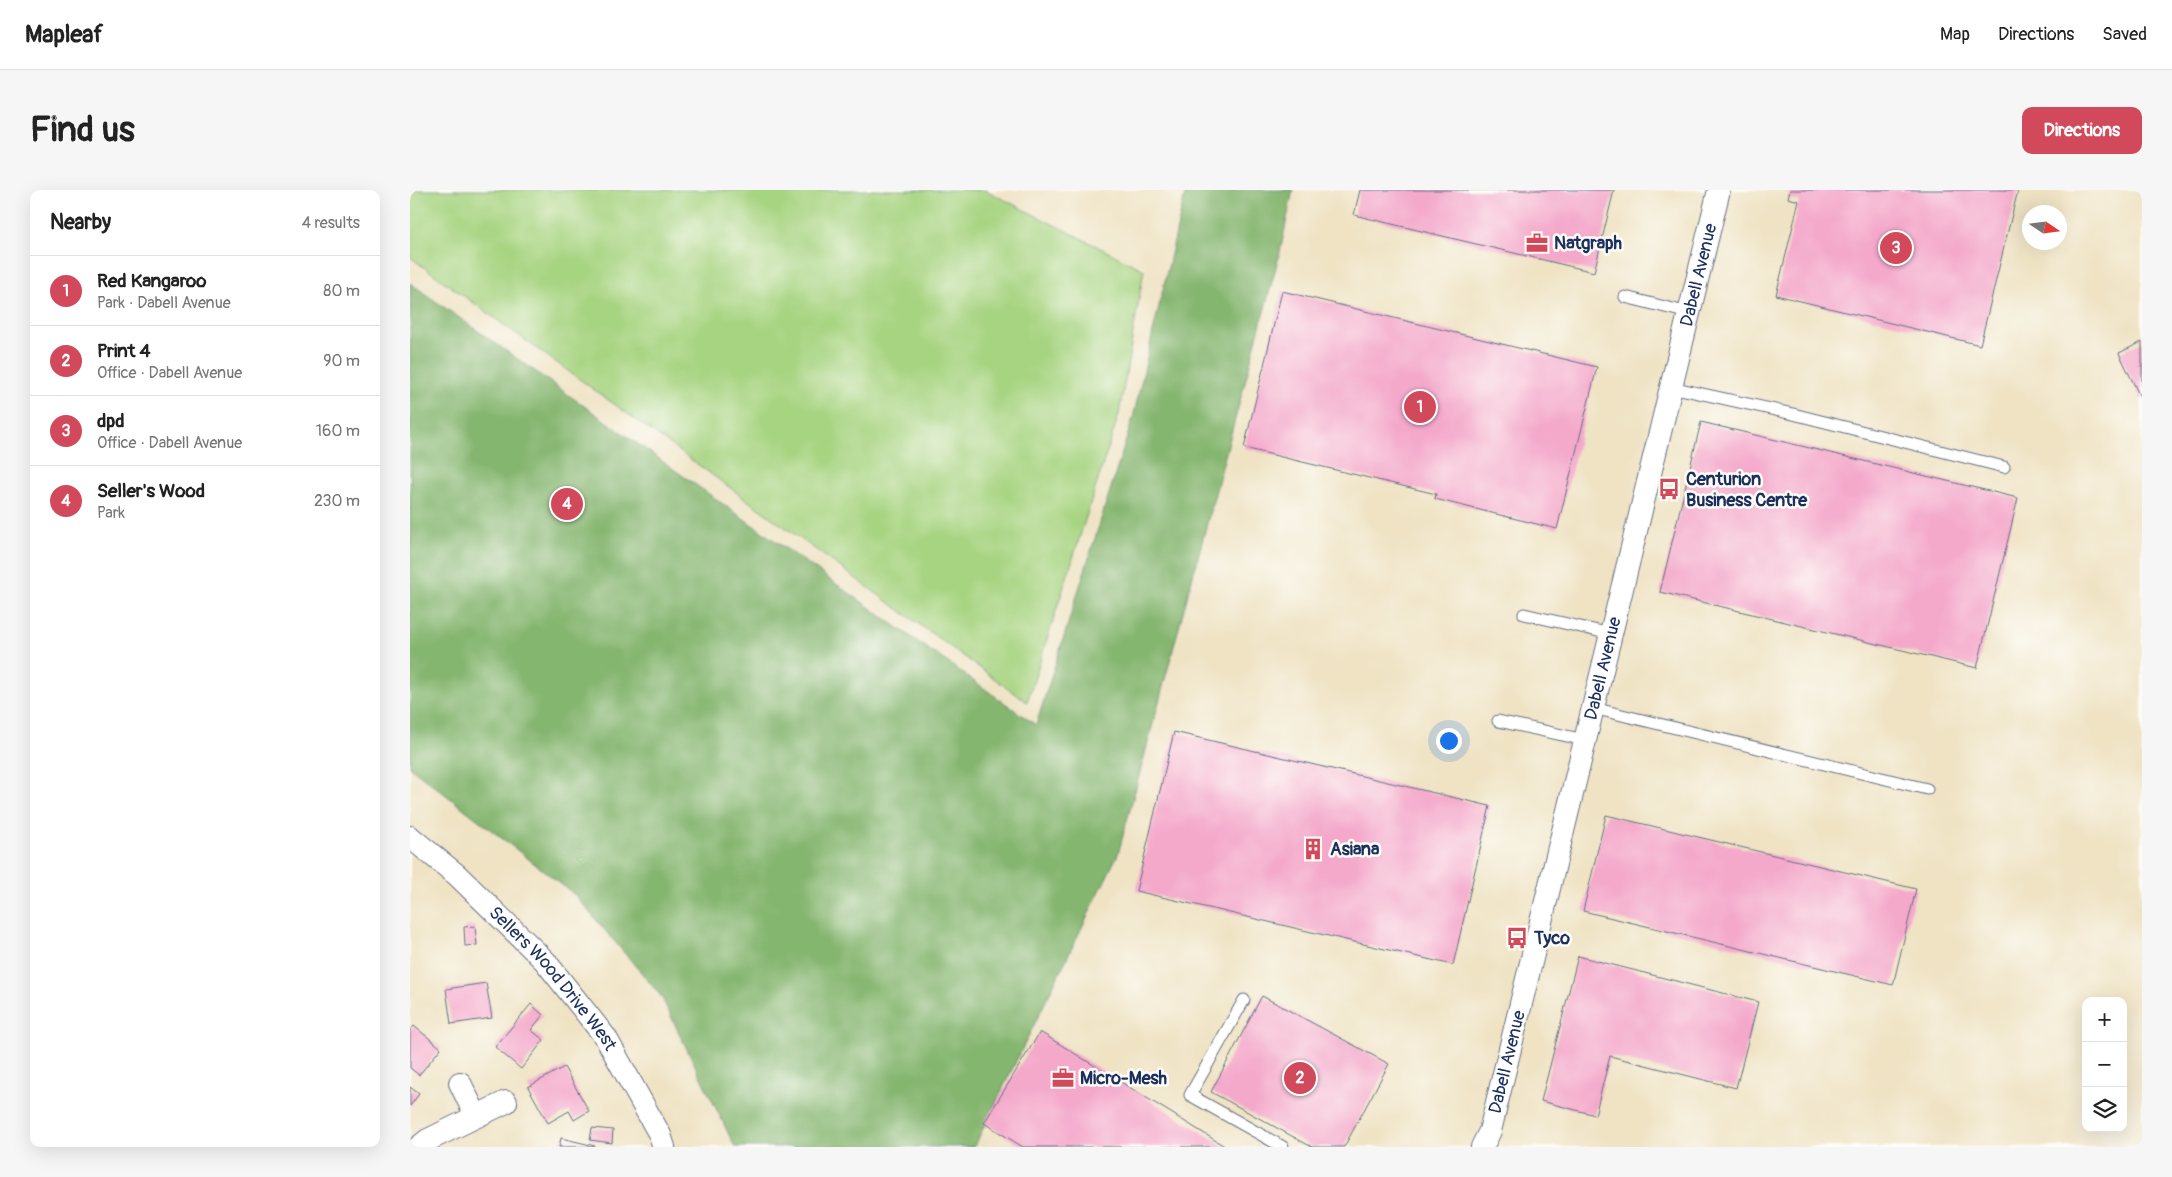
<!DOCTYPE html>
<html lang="en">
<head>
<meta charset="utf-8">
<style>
	body { margin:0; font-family:Pangolin,sans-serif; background:#f6f6f6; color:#222 }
	.controls { position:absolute; right:15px; bottom:15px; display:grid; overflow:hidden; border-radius:10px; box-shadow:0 5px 20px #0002 }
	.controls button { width:45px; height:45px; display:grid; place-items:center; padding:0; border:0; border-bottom:1px solid #e0e0e0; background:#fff; color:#222; font:25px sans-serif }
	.compass { position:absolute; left:1612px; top:15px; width:45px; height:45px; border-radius:50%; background:#fff; box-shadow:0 5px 20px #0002; rotate:103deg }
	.you { position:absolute; left:1038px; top:550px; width:18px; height:18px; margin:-12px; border:4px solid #fff; border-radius:50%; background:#1a73e8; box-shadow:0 0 0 8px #1a73e833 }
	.badge { display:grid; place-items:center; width:32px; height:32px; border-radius:50%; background:#d1495b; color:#fff; font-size:16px; font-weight:700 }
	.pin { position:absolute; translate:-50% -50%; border:2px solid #fff; box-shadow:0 1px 5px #0006 }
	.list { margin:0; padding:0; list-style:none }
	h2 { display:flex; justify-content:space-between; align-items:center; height:65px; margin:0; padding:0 20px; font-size:21px }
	h2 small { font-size:16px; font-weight:400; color:#767676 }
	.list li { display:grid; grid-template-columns:32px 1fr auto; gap:15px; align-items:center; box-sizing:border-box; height:70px; padding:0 20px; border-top:1px solid #e0e0e0 }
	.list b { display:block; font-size:19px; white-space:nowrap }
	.list p { margin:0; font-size:16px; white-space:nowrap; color:#767676 }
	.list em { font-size:16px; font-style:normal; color:#767676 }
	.icon { flex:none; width:28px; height:28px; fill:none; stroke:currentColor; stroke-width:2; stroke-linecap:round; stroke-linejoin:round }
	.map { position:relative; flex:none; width:1732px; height:957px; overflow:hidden; border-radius:10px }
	header { display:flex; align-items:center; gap:30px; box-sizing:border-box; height:70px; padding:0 25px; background:#fff; border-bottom:1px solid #e0e0e0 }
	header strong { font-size:24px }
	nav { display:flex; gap:28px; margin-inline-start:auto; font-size:18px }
	.intro { display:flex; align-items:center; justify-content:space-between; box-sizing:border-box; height:120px; padding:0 30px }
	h1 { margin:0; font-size:35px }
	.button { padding:12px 22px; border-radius:10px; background:#d1495b; color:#fff; font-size:18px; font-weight:700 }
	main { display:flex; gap:30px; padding:0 30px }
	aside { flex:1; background:#fff; border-radius:10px; box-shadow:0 5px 20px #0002 }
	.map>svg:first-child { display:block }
	.green { fill:#a7d481; stroke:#618270 }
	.forest { fill:#85b66f; stroke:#507266 }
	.building { fill:#f4a9cb }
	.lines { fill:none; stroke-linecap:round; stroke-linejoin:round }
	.lane-casing { stroke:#656e82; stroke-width:13 }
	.street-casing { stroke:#656e82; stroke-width:24 }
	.lane { stroke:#fff; stroke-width:11 }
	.street { stroke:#fff; stroke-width:22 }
	.labels { text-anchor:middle; stroke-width:5; stroke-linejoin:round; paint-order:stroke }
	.poi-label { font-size:18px; font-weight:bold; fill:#1b2f5e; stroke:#fdfcf7; text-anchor:start }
	.street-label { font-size:18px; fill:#1b2f5e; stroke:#fdfcf7 }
</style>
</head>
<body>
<header>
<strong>Mapleaf</strong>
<nav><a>Map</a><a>Directions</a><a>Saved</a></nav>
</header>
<div class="intro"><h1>Find us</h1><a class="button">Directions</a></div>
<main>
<aside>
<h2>Nearby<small>4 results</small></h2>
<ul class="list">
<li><span class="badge">1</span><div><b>Red Kangaroo</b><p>Park · Dabell Avenue</p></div><em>80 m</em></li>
<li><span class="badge">2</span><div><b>Print 4</b><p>Office · Dabell Avenue</p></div><em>90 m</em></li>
<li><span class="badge">3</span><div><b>dpd</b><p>Office · Dabell Avenue</p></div><em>160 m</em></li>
<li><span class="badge">4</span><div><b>Seller's Wood</b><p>Park</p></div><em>230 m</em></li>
</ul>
</aside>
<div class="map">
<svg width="1732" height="957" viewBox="0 0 1732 957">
	<rect width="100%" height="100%" fill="#fdfcf7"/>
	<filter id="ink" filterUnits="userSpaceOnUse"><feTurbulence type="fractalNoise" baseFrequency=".02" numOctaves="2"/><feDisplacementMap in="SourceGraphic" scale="10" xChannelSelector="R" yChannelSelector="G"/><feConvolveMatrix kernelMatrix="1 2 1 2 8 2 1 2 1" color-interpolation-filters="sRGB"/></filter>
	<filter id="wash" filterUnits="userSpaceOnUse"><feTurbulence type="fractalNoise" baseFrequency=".0096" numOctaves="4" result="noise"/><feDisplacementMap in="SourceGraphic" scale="20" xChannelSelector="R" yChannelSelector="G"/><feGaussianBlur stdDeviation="1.12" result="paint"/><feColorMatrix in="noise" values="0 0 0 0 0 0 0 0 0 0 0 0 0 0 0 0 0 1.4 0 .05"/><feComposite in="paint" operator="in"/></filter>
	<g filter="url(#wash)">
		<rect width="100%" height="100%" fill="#efe3c4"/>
		<path class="green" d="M 0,0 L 575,0 L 734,80 L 709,224 L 617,512 L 0,67 Z"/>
		<path class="forest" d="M 776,0 L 883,0 L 870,62 L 708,664 L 564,957 L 325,957 L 251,806 L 165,705 L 0,577 L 0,93 L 626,535 L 723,228 Z"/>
		<g id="blocks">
			<path class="building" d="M 950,0 L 1204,0 L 1184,82 L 944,25 Z
				M 1380,0 L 1608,0 L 1570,155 L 1366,105 L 1389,11 L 1378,8 Z
				M 872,101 L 1187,177 L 1147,339 L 1025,309 L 1026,304 L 834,258 Z
				M 1732,152 L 1732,211 L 1709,163 Z
				M 1291,232 L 1608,308 L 1567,478 L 1250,402 Z
				M 764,542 L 1080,616 L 1043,775 L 726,701 Z
				M 1196,625 L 1506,699 L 1483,795 L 1173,721 Z
				M 65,736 L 67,755 L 55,756 L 54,737 Z
				M 1168,766 L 1348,812 L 1326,898 L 1200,866 L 1185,925 L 1131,911 Z
				M 76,793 L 82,828 L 41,834 L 36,799 Z
				M 852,806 L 979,874 L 934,957 L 902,957 L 801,902 Z
				M 121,814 L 133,825 L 121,840 L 134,850 L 111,879 L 85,857 Z
				M 4,836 L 31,858 L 9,885 L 0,878 L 0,840 Z
				M 630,842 L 816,957 L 613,957 L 574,933 Z
				M 154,877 L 179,921 L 164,930 L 159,921 L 138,933 L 118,897 Z
				M 0,897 L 9,904 L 0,916 Z
				M 182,938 L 203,940 L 202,953 L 180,950 Z
				M 151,948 L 185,956 L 185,957 L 149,957 Z"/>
		</g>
	</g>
	<g filter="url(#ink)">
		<use href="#blocks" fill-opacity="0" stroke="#656e82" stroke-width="1"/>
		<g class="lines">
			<g class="lane-casing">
				<path id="lane" d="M 1215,107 L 1279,123
					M 1261,197 L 1383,224 L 1594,277
					M 1114,424 L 1201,444
					M 1183,518 L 1517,599
					M 1088,531 L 1175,550
					M 834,810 L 780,905 L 873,957"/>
			</g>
			<g class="street-casing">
				<g id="street">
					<path id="s1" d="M 0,647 L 47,685 L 135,771 L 196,848 L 250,945 L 254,957"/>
					<path d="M 50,893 L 66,926"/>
					<path d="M 9,957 L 18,950 L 96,912"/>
					<path id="s2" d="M 1072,957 L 1080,941 L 1309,0"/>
				</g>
			</g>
			<use href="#lane" class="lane"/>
			<use href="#street" class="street"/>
		</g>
	</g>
	<defs>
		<g id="office-bare" transform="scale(1.725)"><path d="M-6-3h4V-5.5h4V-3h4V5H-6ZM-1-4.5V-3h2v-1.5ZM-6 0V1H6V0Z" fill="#d1495b" stroke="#fdfcf7" stroke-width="2.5" paint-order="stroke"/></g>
		<g id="bus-bare" transform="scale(1.725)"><path d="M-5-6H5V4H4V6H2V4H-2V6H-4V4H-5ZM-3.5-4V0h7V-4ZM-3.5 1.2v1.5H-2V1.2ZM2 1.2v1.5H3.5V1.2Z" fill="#d1495b" stroke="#fdfcf7" stroke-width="2.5" paint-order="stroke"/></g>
		<g id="building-bare" transform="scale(1.725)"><path d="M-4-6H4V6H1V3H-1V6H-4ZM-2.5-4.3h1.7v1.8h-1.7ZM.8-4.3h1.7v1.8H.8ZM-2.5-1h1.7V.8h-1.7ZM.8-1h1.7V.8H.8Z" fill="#d1495b" stroke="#fdfcf7" stroke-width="2.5" paint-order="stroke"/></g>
	</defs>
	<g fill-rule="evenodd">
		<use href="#office-bare" x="1127" y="53"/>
		<use href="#bus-bare" x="1259" y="299"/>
		<use href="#building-bare" x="903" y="659"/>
		<use href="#bus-bare" x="1107" y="748"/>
		<use href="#office-bare" x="653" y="888"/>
	</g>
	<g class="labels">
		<g class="poi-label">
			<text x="1144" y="59">Natgraph</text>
			<text x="1276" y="295">Centurion<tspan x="1276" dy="21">Business Centre</tspan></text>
			<text x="920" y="665">Asiana</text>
			<text x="1124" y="754">Tyco</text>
			<text x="670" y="894">Micro-Mesh</text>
		</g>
		<g class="street-label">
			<text dy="6" stroke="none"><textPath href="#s2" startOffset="899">Dabell Avenue</textPath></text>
			<text dy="6" stroke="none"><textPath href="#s2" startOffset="494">Dabell Avenue</textPath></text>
			<text dy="6" stroke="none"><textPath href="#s1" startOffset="202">Sellers Wood Drive West</textPath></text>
			<text dy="6" stroke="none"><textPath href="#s2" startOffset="89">Dabell Avenue</textPath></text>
		</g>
	</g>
</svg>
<div class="controls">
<button>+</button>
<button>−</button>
<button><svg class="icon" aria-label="layers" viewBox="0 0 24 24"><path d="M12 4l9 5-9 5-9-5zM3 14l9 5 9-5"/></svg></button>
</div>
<svg class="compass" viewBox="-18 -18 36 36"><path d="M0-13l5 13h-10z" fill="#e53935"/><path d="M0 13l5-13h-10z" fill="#767676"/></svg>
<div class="you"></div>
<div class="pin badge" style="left:1010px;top:217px">1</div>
<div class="pin badge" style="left:890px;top:888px">2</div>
<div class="pin badge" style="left:1486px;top:58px">3</div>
<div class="pin badge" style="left:157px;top:314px">4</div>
</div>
</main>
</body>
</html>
